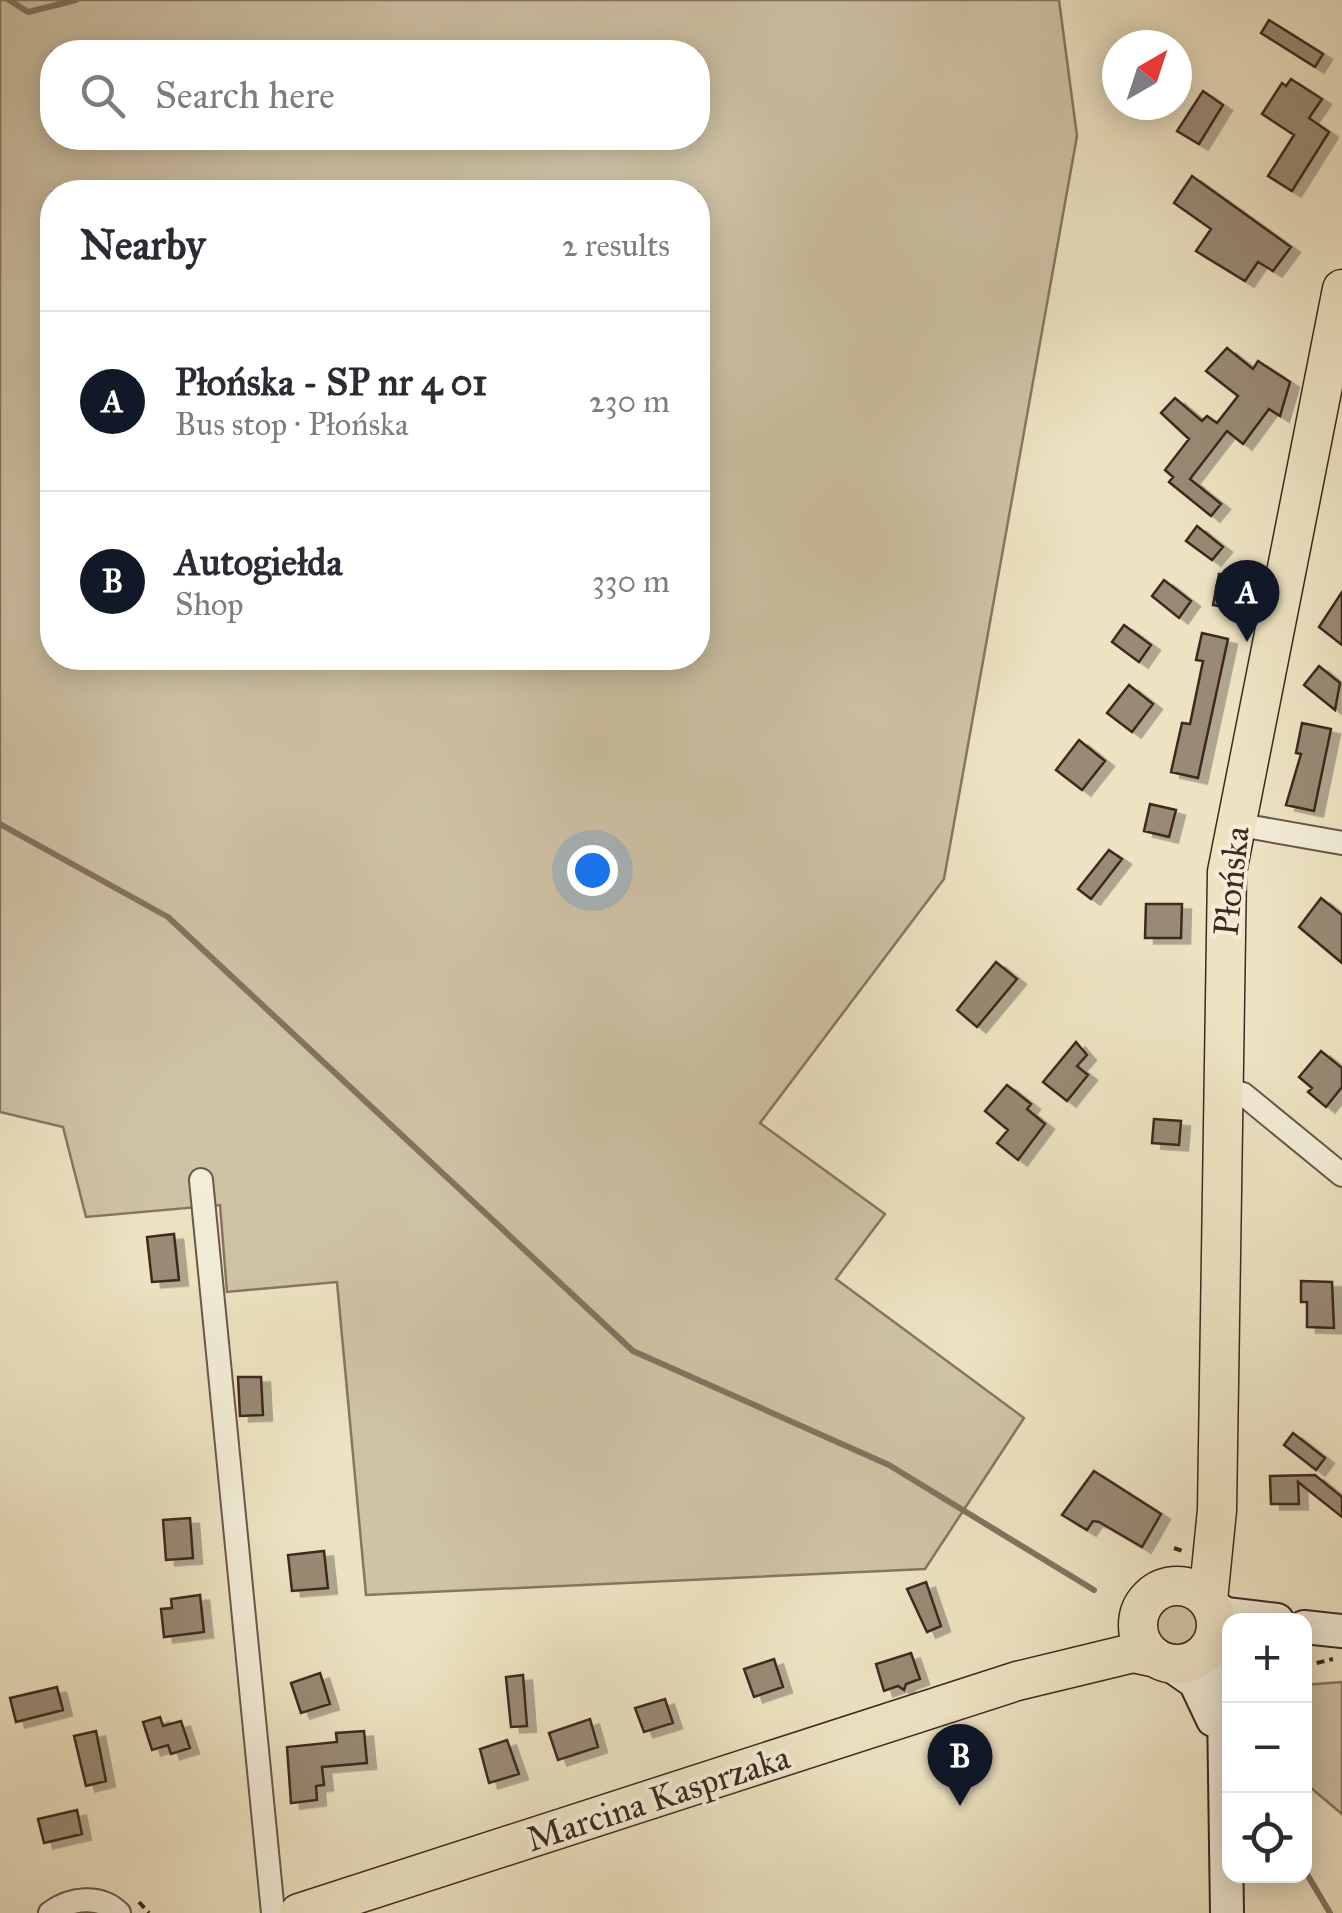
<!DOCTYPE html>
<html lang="en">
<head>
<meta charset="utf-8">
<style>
	body { margin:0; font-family:"IM FELL Great Primer",serif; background:#f7f7f7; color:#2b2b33 }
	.controls { position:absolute; right:30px; bottom:30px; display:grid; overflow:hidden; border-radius:20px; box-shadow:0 5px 25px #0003 }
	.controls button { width:90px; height:90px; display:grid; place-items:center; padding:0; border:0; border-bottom:2px solid #e1e1e2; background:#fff; color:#2b2b33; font:50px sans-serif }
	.compass { position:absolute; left:1102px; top:30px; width:90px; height:90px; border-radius:50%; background:#fff; box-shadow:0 5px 25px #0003; rotate:39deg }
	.you { position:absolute; left:592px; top:870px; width:35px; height:35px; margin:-25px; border:8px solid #fff; border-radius:50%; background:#1a73e8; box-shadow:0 0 0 15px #1a73e833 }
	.badge { display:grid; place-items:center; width:65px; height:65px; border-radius:50%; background:#111827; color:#fff; font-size:32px; font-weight:700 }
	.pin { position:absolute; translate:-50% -82px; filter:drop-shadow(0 2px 5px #0008) }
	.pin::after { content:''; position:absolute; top:52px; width:35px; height:30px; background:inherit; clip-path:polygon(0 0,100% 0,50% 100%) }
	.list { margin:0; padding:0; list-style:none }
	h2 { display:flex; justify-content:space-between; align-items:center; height:130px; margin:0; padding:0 40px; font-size:42px }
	h2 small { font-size:32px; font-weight:400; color:#7c7c81 }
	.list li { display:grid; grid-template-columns:65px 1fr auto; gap:30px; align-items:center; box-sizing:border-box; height:180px; padding:0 40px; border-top:2px solid #e1e1e2 }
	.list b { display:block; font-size:38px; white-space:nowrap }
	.list p { margin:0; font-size:32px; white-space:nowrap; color:#7c7c81 }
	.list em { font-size:32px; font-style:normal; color:#7c7c81 }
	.icon { flex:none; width:55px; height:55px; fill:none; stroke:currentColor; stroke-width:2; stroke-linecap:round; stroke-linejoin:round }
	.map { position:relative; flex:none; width:1342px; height:1913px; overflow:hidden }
	.search { position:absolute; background:#fff; box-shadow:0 5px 25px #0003; left:40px; top:40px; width:670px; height:110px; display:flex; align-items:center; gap:25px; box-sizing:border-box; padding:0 35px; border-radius:40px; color:#7c7c81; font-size:38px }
	.panel { position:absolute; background:#fff; box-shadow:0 5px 25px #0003; left:40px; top:180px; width:670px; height:490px; border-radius:40px }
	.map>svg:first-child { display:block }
	.green { fill:#cfc3a6; stroke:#867662; stroke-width:2.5; fill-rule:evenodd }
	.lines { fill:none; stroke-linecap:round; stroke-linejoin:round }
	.stream { stroke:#837360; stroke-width:6 }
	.building { fill:#998a74; stroke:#3d291f; stroke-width:2.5; filter:url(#shadow) }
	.street-casing { stroke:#695848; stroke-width:26 }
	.secondary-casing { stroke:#3d291f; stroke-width:36 }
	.primary-casing { stroke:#3d291f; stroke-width:41 }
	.path { stroke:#3d291f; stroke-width:4; stroke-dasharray:8 5; stroke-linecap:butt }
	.street { stroke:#f3edd7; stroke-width:22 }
	.secondary { stroke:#f3edd7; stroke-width:32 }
	.primary { stroke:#ede3c2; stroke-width:38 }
	.labels { text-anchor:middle; stroke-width:8; stroke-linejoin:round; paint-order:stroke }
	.street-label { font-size:35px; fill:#3d291f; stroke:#f3edd7 }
</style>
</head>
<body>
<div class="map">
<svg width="1342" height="1913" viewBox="0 0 1342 1913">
	<defs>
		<filter id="shadow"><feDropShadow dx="9" dy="5.5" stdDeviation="0" flood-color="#0004"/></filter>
	</defs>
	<rect width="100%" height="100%" fill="#ede3c2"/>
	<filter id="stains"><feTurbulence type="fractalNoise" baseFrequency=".002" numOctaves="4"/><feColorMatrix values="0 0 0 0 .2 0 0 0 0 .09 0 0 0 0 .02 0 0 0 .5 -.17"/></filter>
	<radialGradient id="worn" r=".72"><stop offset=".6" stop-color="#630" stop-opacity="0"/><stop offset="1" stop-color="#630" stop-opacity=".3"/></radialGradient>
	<path class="green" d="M 0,0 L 1059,0 L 1077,136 L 944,879 L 760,1123 L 885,1214 L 836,1279 L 1024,1418 L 925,1569 L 366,1595 L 337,1282 L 227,1292 L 220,1205 L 86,1217 L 63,1127 L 0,1112 ZM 52,52 L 698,52 L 698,138 L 52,138 ZM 52,192 L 698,192 L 698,658 L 52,658 Z
		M1153 1626a24 24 0 1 1 48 0a24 24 0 1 1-48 0Z
		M 1342,1682 L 1342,1814 L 1305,1783 L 1304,1685 Z"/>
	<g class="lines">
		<path class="stream" d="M 9,0 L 28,12 L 76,0
			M 0,824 L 168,917 L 633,1351 L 889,1465 L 1094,1590
			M 1304,1869 L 1330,1913"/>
	</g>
	<path class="building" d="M 1269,20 L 1323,54 L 1315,67 L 1261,33 Z
		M 1291,79 L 1322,99 L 1309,118 L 1329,132 L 1292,191 L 1268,176 L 1294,135 L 1262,114 L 1282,83 L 1286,86 Z
		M 1203,91 L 1223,105 L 1199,144 L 1177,131 Z
		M 1192,176 L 1291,247 L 1273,271 L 1258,262 L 1245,281 L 1196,251 L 1211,229 L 1174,203 Z
		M 1227,348 L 1253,369 L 1258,361 L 1290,382 L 1280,416 L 1269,409 L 1243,444 L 1227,431 L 1190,479 L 1221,504 L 1211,516 L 1169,482 L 1173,477 L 1165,470 L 1189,439 L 1161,413 L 1175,398 L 1202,421 L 1207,416 L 1217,423 L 1238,396 L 1206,371 Z
		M 1197,526 L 1223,547 L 1212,560 L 1186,541 Z
		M 1219,574 L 1241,579 L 1234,609 L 1213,605 Z
		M 1164,580 L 1191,601 L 1179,618 L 1152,596 Z
		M 1342,592 L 1342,645 L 1319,627 Z
		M 1124,625 L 1151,645 L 1139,662 L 1112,642 Z
		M 1202,633 L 1228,639 L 1198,778 L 1171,772 L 1182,723 L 1190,724 L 1203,661 L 1196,660 Z
		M 1319,666 L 1340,683 L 1335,710 L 1304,685 Z
		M 1129,685 L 1153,704 L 1132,732 L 1107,713 Z
		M 1302,723 L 1331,729 L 1314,811 L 1286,805 L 1301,754 L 1296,753 Z
		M 1079,740 L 1105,761 L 1082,790 L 1056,770 Z
		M 1150,804 L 1176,810 L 1169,837 L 1144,831 Z
		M 1109,850 L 1122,859 L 1091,899 L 1078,889 Z
		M 1321,898 L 1342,915 L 1342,963 L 1299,927 Z
		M 1146,904 L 1182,904 L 1181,938 L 1145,938 Z
		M 996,962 L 1017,979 L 977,1027 L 957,1010 Z
		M 1076,1042 L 1087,1055 L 1077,1066 L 1088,1075 L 1067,1101 L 1043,1082 Z
		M 1321,1051 L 1342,1068 L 1342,1087 L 1326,1107 L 1308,1092 L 1312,1088 L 1299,1077 Z
		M 1007,1085 L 1031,1104 L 1027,1109 L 1045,1124 L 1018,1160 L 997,1143 L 1008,1130 L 985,1111 Z
		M 1154,1119 L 1181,1121 L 1179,1145 L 1152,1143 Z
		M 174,1234 L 179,1280 L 152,1282 L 147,1237 Z
		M 1301,1281 L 1332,1282 L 1334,1328 L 1307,1327 L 1307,1302 L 1301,1302 Z
		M 238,1377 L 261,1377 L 263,1415 L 240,1416 Z
		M 1293,1433 L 1325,1458 L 1316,1470 L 1284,1445 Z
		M 1094,1471 L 1161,1514 L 1142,1547 L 1099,1522 L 1093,1521 L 1087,1530 L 1062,1515 Z
		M 1315,1475 L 1342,1497 L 1342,1517 L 1298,1482 L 1299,1504 L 1271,1504 L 1270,1476 Z
		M 190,1518 L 193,1558 L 166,1560 L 163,1520 Z
		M 324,1551 L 328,1588 L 292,1591 L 288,1555 Z
		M 926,1582 L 941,1626 L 927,1632 L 907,1589 Z
		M 200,1595 L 204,1632 L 164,1637 L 161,1609 L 172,1608 L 171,1599 Z
		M 911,1653 L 920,1679 L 906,1684 L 904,1690 L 898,1686 L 884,1691 L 876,1664 Z
		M 774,1659 L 783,1687 L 754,1697 L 744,1669 Z
		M 320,1673 L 330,1704 L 301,1713 L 291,1683 Z
		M 523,1675 L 527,1726 L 511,1727 L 506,1677 Z
		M 57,1687 L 63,1710 L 16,1722 L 10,1698 Z
		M 665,1699 L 673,1723 L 644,1732 L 635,1708 Z
		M 160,1717 L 163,1726 L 181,1721 L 190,1748 L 171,1754 L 168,1745 L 152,1750 L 143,1722 Z
		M 590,1719 L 598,1747 L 558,1760 L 549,1733 Z
		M 96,1731 L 106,1781 L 86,1786 L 74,1736 Z
		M 364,1731 L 367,1763 L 322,1767 L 324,1785 L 316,1786 L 317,1800 L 291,1803 L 287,1747 L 337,1742 L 336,1733 Z
		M 507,1740 L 519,1774 L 489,1783 L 480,1749 Z
		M 77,1810 L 82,1834 L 44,1843 L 38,1819 Z"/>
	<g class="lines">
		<g class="street-casing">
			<path id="street" d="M 1235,824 L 1342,843
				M 1221,1088 L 1243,1094 L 1342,1175
				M 201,1180 L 273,1913
				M 50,1913 C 70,1898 100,1894 119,1913"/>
		</g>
		<g class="secondary-casing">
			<path id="secondary" d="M 1211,1605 L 1226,1614 L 1277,1620
				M 1304,1627 L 1342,1631
				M 1209,1649 L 1224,1706 L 1227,1913
				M 1169,1664 L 1195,1682 L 1213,1720"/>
		</g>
		<g class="primary-casing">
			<path id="primary" d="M1138 1625a39 39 0 1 1 78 0a39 39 0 1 1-78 0Z
				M 1208,1600 L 1217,1510 L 1227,872 L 1342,289
				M 299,1913 L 1017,1681 L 1133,1653 L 1156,1658"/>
		</g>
		<path class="path" d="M 1174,1548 L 1185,1552
			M 1304,1666 L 1333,1659
			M 139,1902 L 149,1913"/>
		<use href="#street" class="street"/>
		<use href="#secondary" class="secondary"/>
		<use href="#primary" class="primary"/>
	</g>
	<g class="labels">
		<g class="street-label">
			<text transform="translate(1231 881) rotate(-84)" y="12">Płońska</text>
			<text transform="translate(658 1798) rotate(-18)" y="12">Marcina Kasprzaka</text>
		</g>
	</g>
	<rect width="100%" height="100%" filter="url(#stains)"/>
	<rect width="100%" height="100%" fill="url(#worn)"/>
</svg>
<div class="controls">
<button>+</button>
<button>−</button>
<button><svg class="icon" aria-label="locate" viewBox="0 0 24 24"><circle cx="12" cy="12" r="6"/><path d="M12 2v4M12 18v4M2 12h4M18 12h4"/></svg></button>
</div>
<svg class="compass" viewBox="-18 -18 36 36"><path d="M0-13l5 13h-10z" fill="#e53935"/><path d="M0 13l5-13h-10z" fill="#7c7c81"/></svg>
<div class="you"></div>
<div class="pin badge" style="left:1247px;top:642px">A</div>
<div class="pin badge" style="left:960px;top:1806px">B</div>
<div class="search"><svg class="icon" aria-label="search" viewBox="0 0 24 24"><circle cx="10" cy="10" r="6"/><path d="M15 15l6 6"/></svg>Search here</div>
<section class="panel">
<h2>Nearby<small>2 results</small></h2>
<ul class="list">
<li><span class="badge">A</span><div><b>Płońska - SP nr 4 01</b><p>Bus stop · Płońska</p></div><em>230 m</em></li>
<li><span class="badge">B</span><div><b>Autogiełda</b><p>Shop</p></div><em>330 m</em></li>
</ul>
</section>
</div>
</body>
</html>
